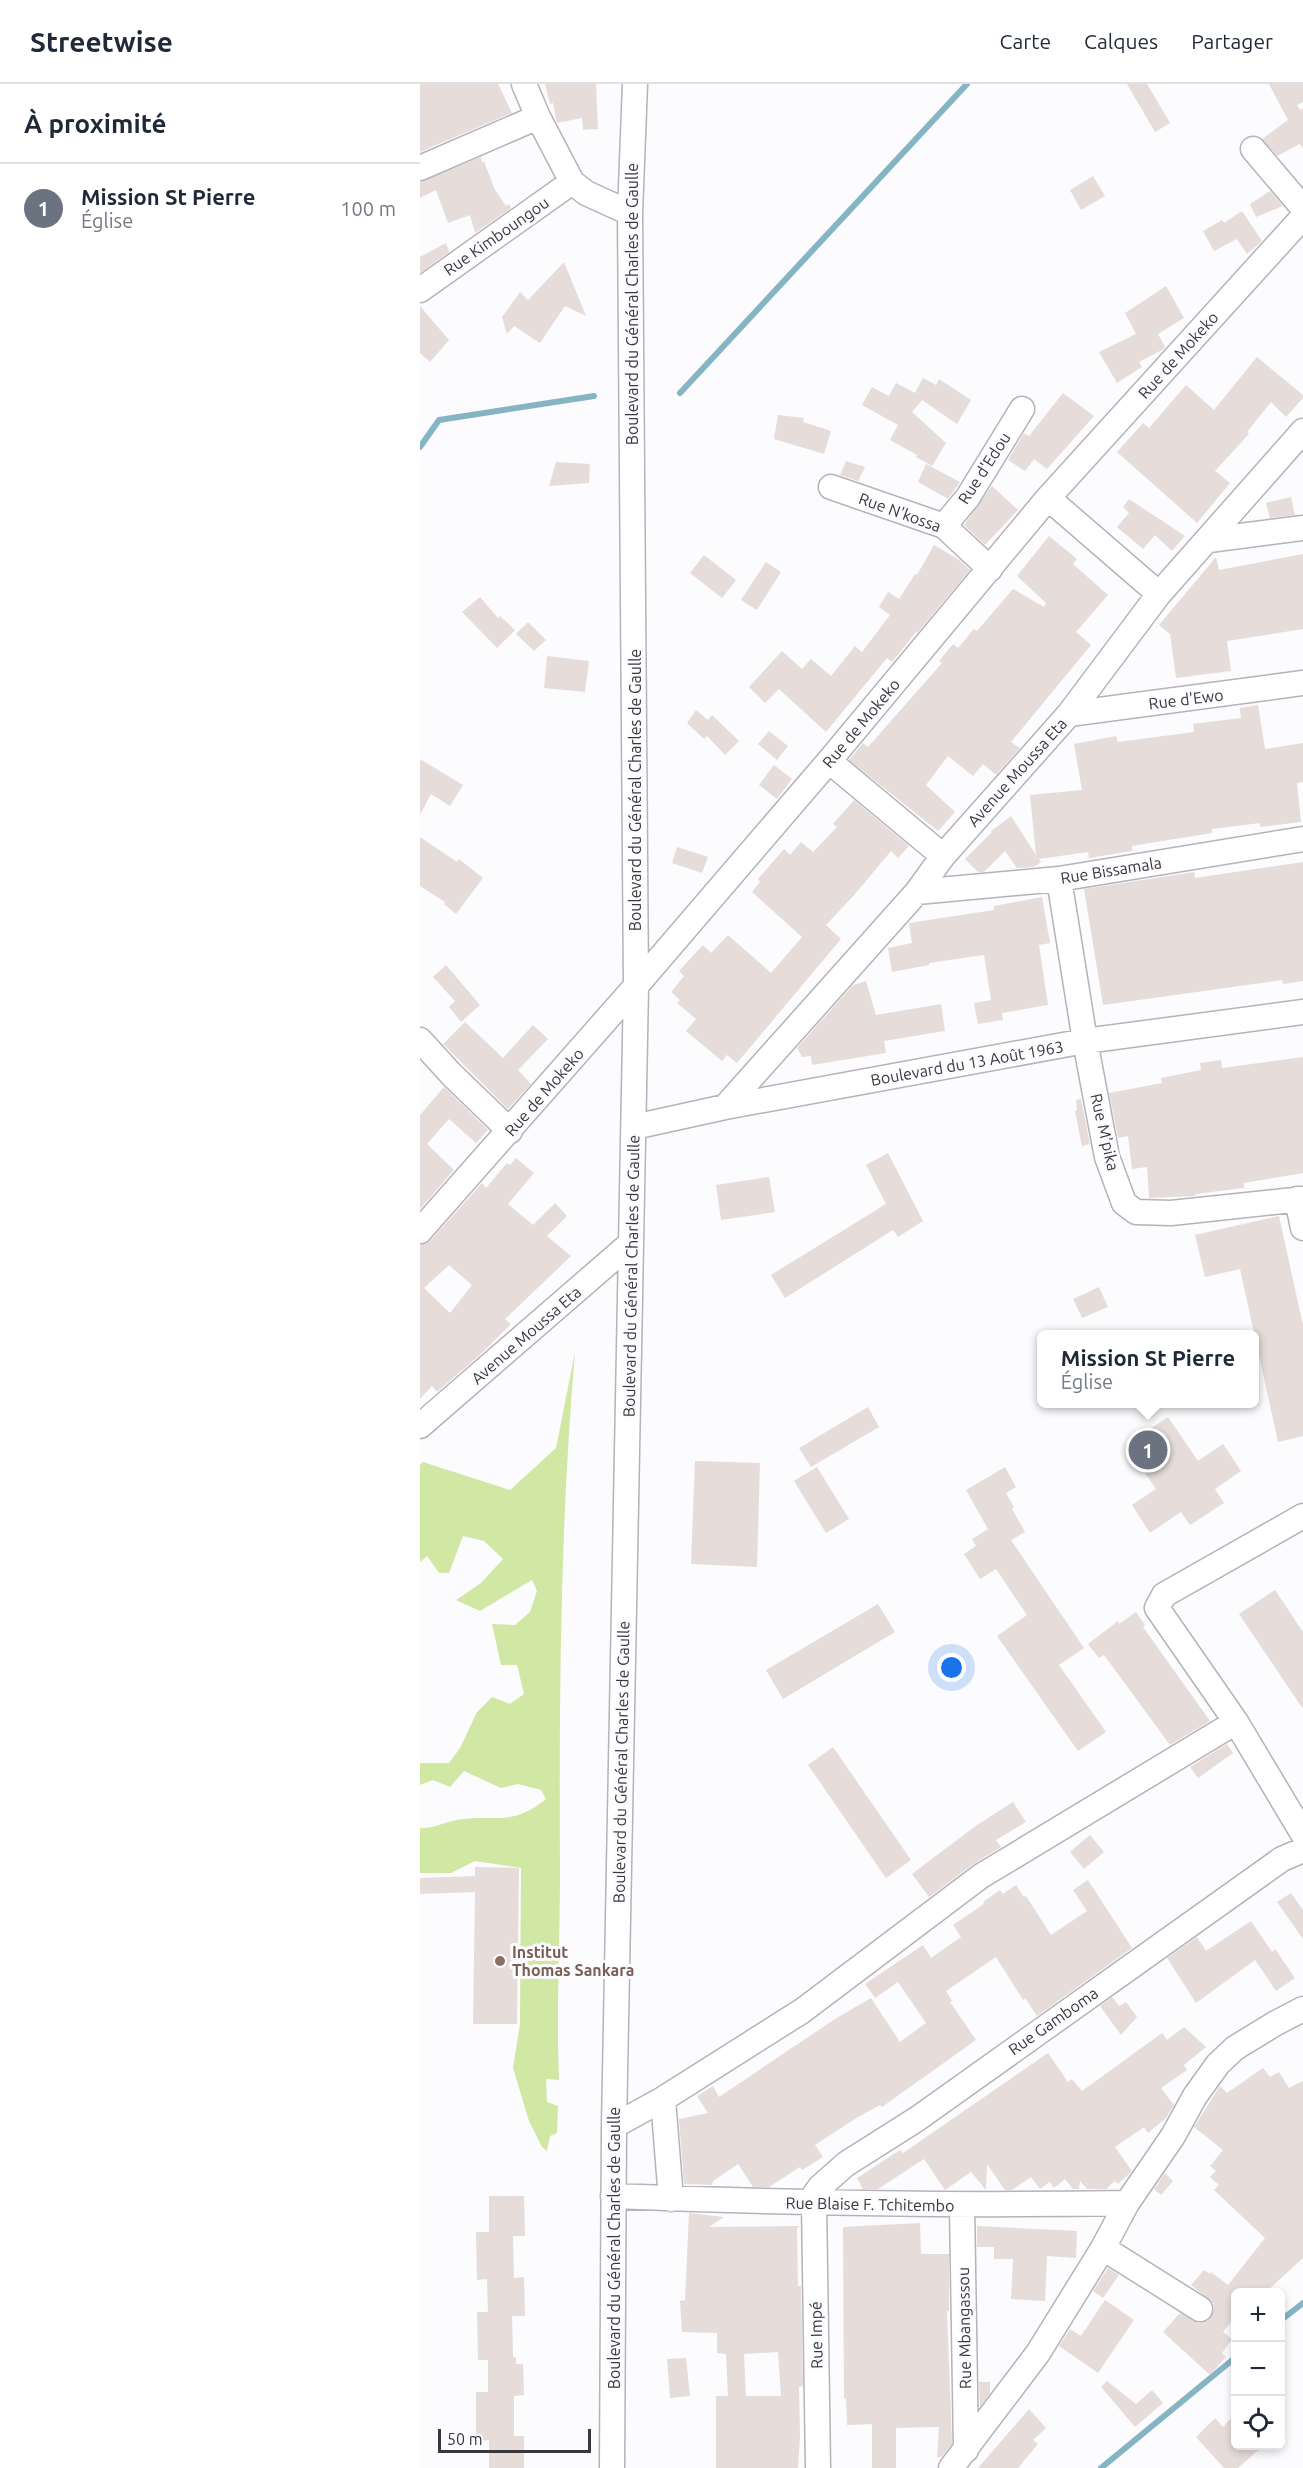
<!DOCTYPE html>
<html lang="fr">
<head>
<meta charset="utf-8">
<style>
	body { margin:0; font-family:Ubuntu,sans-serif; background:#f2f2f3; color:#1f2937 }
	.controls { position:absolute; right:18px; bottom:18px; display:grid; overflow:hidden; border-radius:9px; box-shadow:0 3px 9px #0003 }
	.controls button { width:54px; height:54px; display:grid; place-items:center; padding:0; border:0; border-bottom:2px solid #e0e1e3; background:#fff; color:#1f2937; font:30px sans-serif }
	.scale { position:absolute; left:18px; bottom:15px; width:153px; box-sizing:border-box; padding-left:6px; border:3px solid #3a383c; border-top:0; font-size:16px; line-height:21px; white-space:nowrap; color:#3a383c; -webkit-text-stroke:4px #fcfbfe; paint-order:stroke }
	.you { position:absolute; left:532px; top:1584px; width:21px; height:21px; margin:-15px; border:4px solid #fff; border-radius:50%; background:#1a73e8; box-shadow:0 0 0 9px #1a73e833 }
	.badge { display:grid; place-items:center; width:39px; height:39px; border-radius:50%; background:#448b84; color:#fff; font-size:20px; font-weight:700 }
	.pin { position:absolute; translate:-50% -50%; border:3px solid #fff; box-shadow:0 2px 6px #0006 }
	.popup { position:absolute; left:617px; top:1246px; width:222px; height:78px; box-sizing:border-box; display:grid; place-content:center; border-radius:9px; background:#fff; filter:drop-shadow(0 2px 4px #0005); font-size:20px; white-space:nowrap; color:#747a83 }
	.popup b { font-size:22px; color:#1f2937 }
	.popup::after { content:''; position:absolute; left:50%; top:100%; margin-left:-12px; border:12px solid transparent; border-top-color:#fff }
	.list { margin:0; padding:0; list-style:none }
	h2 { display:flex; justify-content:space-between; align-items:center; height:78px; margin:0; padding:0 24px; font-size:26px }
	h2 small { font-size:20px; font-weight:400; color:#747a83 }
	.list li { display:grid; grid-template-columns:39px 1fr auto; gap:18px; align-items:center; box-sizing:border-box; height:90px; padding:0 24px; border-top:2px solid #e0e1e3 }
	.list b { display:block; font-size:22px; white-space:nowrap }
	.list p { margin:0; font-size:20px; white-space:nowrap; color:#747a83 }
	.list em { font-size:20px; font-style:normal; color:#747a83 }
	.icon { flex:none; width:33px; height:33px; fill:none; stroke:currentColor; stroke-width:2; stroke-linecap:round; stroke-linejoin:round }
	.map { position:relative; flex:none; width:883px; height:2384px; overflow:hidden }
	header { display:flex; align-items:center; gap:36px; box-sizing:border-box; height:84px; padding:0 30px; background:#fff; border-bottom:2px solid #e0e1e3 }
	header strong { font-size:28px }
	nav { display:flex; gap:33px; margin-inline-start:auto; font-size:21px }
	main { display:flex }
	aside { flex:1; background:#fff }
	.map>svg:first-child { display:block }
	.green { fill:#d1e7a4 }
	.lines { fill:none; stroke-linecap:round; stroke-linejoin:round }
	.stream { stroke:#85b5c4; stroke-width:6 }
	.building { fill:#e6dcda; fill-rule:evenodd }
	.minor-casing { stroke:#b5b2b9; stroke-width:27 }
	.minor { stroke:#fff; stroke-width:24 }
	.education-dot { fill:#8d6e63; stroke:#fcfbfe; stroke-width:2 }
	.labels { text-anchor:middle; stroke-width:6; stroke-linejoin:round; paint-order:stroke }
	.street-label { font-size:16px; fill:#3a383c; stroke:#fcfbfe }
	.education-label { font-size:16px; font-weight:bold; fill:#785e54; stroke:#fcfbfe; text-anchor:start }
</style>
</head>
<body>
<header>
<strong>Streetwise</strong>
<nav><a>Carte</a><a>Calques</a><a>Partager</a></nav>
</header>
<main>
<aside>
<h2>À proximité<small></small></h2>
<ul class="list">
<li><span class="badge" style="background:#6b7280">1</span><div><b>Mission St Pierre</b><p>Église</p></div><em>100 m</em></li>
</ul>
</aside>
<div class="map">
<svg width="883" height="2384" viewBox="0 0 883 2384">
	<rect width="100%" height="100%" fill="#fcfbfe"/>
	<path class="green" d="M 155,1268 C 140,1442 139,1616 140,1791 C 140,1859 136,1928 139,1996 L 126,1995 L 127,2018 L 138,2022 L 137,2049 L 130,2052 L 127,2067 L 122,2063 L 109,2037 L 93,1984 L 100,1940 L 101,1784 L 55,1777 L 31,1789 L 0,1789 L 0,1744 C 13,1745 24,1738 37,1736 C 75,1730 92,1743 126,1715 L 121,1706 L 98,1700 L 81,1704 L 44,1687 L 30,1703 L 13,1696 L 0,1701 L 0,1679 L 29,1679 L 40,1664 L 57,1628 L 72,1613 L 90,1620 L 104,1610 L 97,1581 L 81,1581 L 72,1540 L 95,1541 L 110,1528 L 117,1507 L 112,1496 L 60,1527 L 36,1516 L 61,1499 L 83,1475 L 64,1457 L 43,1452 L 29,1489 L 19,1489 L 7,1472 L 0,1478 L 0,1381 L 3,1378 L 90,1406 L 136,1364 Z"/>
	<g class="lines">
		<path class="stream" d="M 260,309 L 547,0
			M 0,363 L 19,336 L 174,312
			M 860,2237 L 883,2219
			M 681,2384 L 816,2273"/>
	</g>
	<path class="building" d="M 0,0 L 78,0 L 92,29 L 0,68 Z
		M 125,0 L 176,0 L 178,45 L 163,46 L 162,34 L 137,39 L 133,19 L 130,20 Z
		M 707,0 L 727,0 L 750,39 L 735,48 Z
		M 849,0 L 883,0 L 883,18 L 877,21 L 880,26 L 883,24 L 883,65 L 880,60 L 857,72 L 842,55 L 868,36 Z
		M 61,73 L 62,78 L 64,77 L 74,104 L 86,122 L 89,120 L 91,124 L 55,149 L 50,131 L 28,139 L 16,106 L 0,114 L 0,98 Z
		M 673,92 L 685,112 L 661,126 L 650,106 Z
		M 850,107 L 863,122 L 836,133 L 830,120 Z
		M 822,127 L 842,157 L 827,170 L 817,155 L 794,167 L 783,147 L 802,136 L 804,139 Z
		M 26,159 L 29,168 L 0,189 L 0,173 Z
		M 144,178 L 166,232 L 145,222 L 120,259 L 94,242 L 87,250 L 82,233 L 100,208 L 108,216 Z
		M 746,202 L 764,234 L 738,250 L 745,263 L 744,265 L 719,278 L 722,283 L 697,299 L 679,268 L 716,250 L 705,229 Z
		M 0,222 L 29,256 L 10,278 L 0,269 Z
		M 837,273 L 883,311 L 883,314 L 866,333 L 851,318 L 827,348 L 829,350 L 795,387 L 810,399 L 777,439 L 697,368 L 723,339 L 729,344 L 766,301 L 794,326 Z
		M 503,294 L 516,301 L 519,295 L 551,316 L 537,340 L 502,316 L 492,328 L 526,359 L 512,382 L 496,373 L 497,371 L 470,356 L 478,341 L 442,321 L 452,303 L 469,312 L 476,299 L 495,309 Z
		M 643,309 L 674,332 L 627,385 L 614,375 L 605,387 L 588,376 L 604,349 L 609,352 Z
		M 358,331 L 384,334 L 383,338 L 411,347 L 404,370 L 354,355 Z
		M 426,377 L 445,383 L 438,397 L 420,391 Z
		M 136,378 L 170,380 L 169,399 L 129,402 Z
		M 506,380 L 540,398 L 528,415 L 498,398 Z
		M 572,402 L 598,426 L 565,461 L 544,441 Z
		M 871,413 L 875,431 L 850,434 L 846,419 Z
		M 709,415 L 765,452 L 752,467 L 735,451 L 723,465 L 697,443 L 709,429 L 703,423 Z
		M 629,452 L 657,475 L 653,480 L 688,511 L 656,548 L 671,561 L 591,658 L 600,664 L 576,691 L 563,680 L 553,692 L 528,672 L 506,701 L 535,728 L 518,747 L 429,676 L 443,659 L 448,663 L 522,579 L 519,577 L 533,560 L 538,564 L 554,545 L 557,547 L 593,505 L 624,523 L 626,519 L 597,492 Z
		M 514,461 L 538,475 L 550,486 L 497,549 L 496,548 L 472,578 L 467,574 L 406,648 L 359,605 L 345,619 L 329,603 L 362,567 L 382,585 L 391,575 L 411,592 L 435,562 L 442,568 L 470,531 L 459,523 L 468,508 L 479,515 L 495,490 L 497,491 Z
		M 883,470 L 883,545 L 807,557 L 811,587 L 756,594 L 750,550 L 739,541 L 796,473 L 799,486 Z
		M 284,471 L 316,496 L 302,514 L 270,489 Z
		M 346,478 L 361,488 L 337,526 L 321,516 Z
		M 60,513 L 78,534 L 80,532 L 95,546 L 77,564 L 42,528 Z
		M 108,538 L 126,556 L 114,567 L 96,550 Z
		M 127,572 L 169,577 L 165,608 L 124,604 Z
		M 838,621 L 845,665 L 883,659 L 883,698 L 877,699 L 881,738 L 840,743 L 840,739 L 792,745 L 792,749 L 712,762 L 712,767 L 669,774 L 668,768 L 619,775 L 621,778 L 614,783 L 597,784 L 585,767 L 564,788 L 558,788 L 545,775 L 572,748 L 571,747 L 591,732 L 616,771 L 610,711 L 662,706 L 654,660 L 696,652 L 698,658 L 774,648 L 773,640 L 821,634 L 820,624 Z
		M 276,626 L 288,636 L 292,631 L 319,657 L 305,671 L 287,652 L 284,655 L 267,639 Z
		M 349,647 L 368,662 L 357,676 L 338,660 Z
		M 0,675 L 43,701 L 30,722 L 11,710 L 0,731 Z
		M 354,681 L 372,695 L 357,715 L 339,701 Z
		M 434,716 L 489,762 L 478,774 L 471,767 L 435,810 L 406,841 L 421,855 L 317,979 L 307,971 L 302,977 L 266,947 L 276,935 L 257,919 L 260,916 L 251,908 L 264,892 L 259,887 L 283,861 L 291,869 L 308,851 L 351,889 L 382,853 L 332,808 L 340,798 L 338,795 L 364,765 L 370,771 L 381,758 L 393,768 L 417,743 L 413,740 Z
		M 0,753 L 37,778 L 39,775 L 63,794 L 36,830 L 24,820 L 25,818 L 0,802 Z
		M 257,763 L 288,773 L 282,789 L 252,779 Z
		M 883,778 L 883,897 L 863,900 L 862,896 L 683,921 L 664,805 L 774,788 L 775,794 Z
		M 622,813 L 630,859 L 619,861 L 628,921 L 582,929 L 583,936 L 558,940 L 554,919 L 571,916 L 564,871 L 509,879 L 509,881 L 472,888 L 468,864 L 492,859 L 489,839 L 574,826 L 574,822 Z
		M 26,881 L 60,921 L 41,938 L 29,923 L 35,917 L 13,893 Z
		M 446,897 L 456,931 L 521,920 L 525,947 L 464,957 L 466,969 L 392,981 L 391,972 L 382,973 L 377,964 L 433,901 Z
		M 45,938 L 83,974 L 113,941 L 128,955 L 98,986 L 111,1000 L 88,1025 L 23,960 Z
		M 883,973 L 883,1089 L 824,1099 L 824,1104 L 775,1110 L 776,1112 L 729,1114 L 727,1083 L 712,1085 L 708,1052 L 698,1054 L 689,1009 L 742,999 L 741,994 L 781,986 L 780,979 L 801,976 L 802,984 Z
		M 24,1003 L 68,1046 L 56,1059 L 29,1035 L 7,1060 L 34,1086 L 0,1125 L 0,1031 Z
		M 661,1015 L 670,1060 L 662,1062 L 655,1027 L 657,1026 L 656,1016 Z
		M 468,1069 L 503,1137 L 478,1153 L 473,1146 L 365,1214 L 351,1191 L 466,1120 L 446,1081 Z
		M 96,1074 L 114,1089 L 88,1120 L 113,1141 L 135,1119 L 147,1132 L 127,1152 L 151,1172 L 85,1235 L 91,1240 L 62,1269 L 17,1308 L 12,1302 L 0,1315 L 0,1161 L 11,1156 L 62,1099 L 66,1104 L 87,1079 L 90,1081 ZM 29,1181 L 52,1201 L 30,1229 L 4,1204 Z
		M 349,1093 L 355,1128 L 301,1136 L 296,1101 Z
		M 859,1132 L 883,1241 L 883,1352 L 858,1358 L 820,1185 L 785,1193 L 775,1151 Z
		M 679,1203 L 688,1223 L 662,1234 L 653,1215 Z
		M 448,1323 L 459,1343 L 391,1383 L 379,1364 Z
		M 748,1333 L 778,1377 L 803,1360 L 821,1387 L 795,1405 L 804,1419 L 770,1441 L 761,1428 L 730,1449 L 712,1421 L 736,1405 L 706,1361 Z
		M 275,1377 L 340,1379 L 337,1483 L 271,1480 Z
		M 397,1383 L 429,1435 L 406,1449 L 374,1397 Z
		M 585,1383 L 596,1403 L 586,1409 L 594,1423 L 592,1425 L 605,1448 L 591,1456 L 664,1564 L 639,1581 L 686,1648 L 658,1667 L 577,1552 L 607,1531 L 576,1485 L 560,1495 L 544,1470 L 556,1462 L 552,1455 L 568,1445 L 546,1406 Z
		M 855,1506 L 883,1548 L 883,1625 L 819,1530 Z
		M 458,1520 L 475,1548 L 363,1615 L 346,1586 Z
		M 716,1528 L 725,1541 L 723,1543 L 790,1637 L 750,1661 L 684,1571 L 679,1574 L 668,1560 L 698,1537 L 699,1540 Z
		M 807,1660 L 813,1669 L 778,1694 L 770,1683 Z
		M 413,1663 L 491,1776 L 466,1794 L 388,1681 Z
		M 593,1718 L 606,1738 L 576,1756 L 581,1763 L 552,1781 L 509,1813 L 492,1790 L 557,1741 Z
		M 670,1751 L 684,1768 L 664,1785 L 650,1768 Z
		M 55,1783 L 99,1784 L 97,1940 L 53,1940 L 55,1808 L 0,1810 L 0,1794 L 55,1792 Z
		M 668,1796 L 712,1864 L 617,1932 L 605,1914 L 603,1916 L 576,1873 L 526,1907 L 532,1917 L 530,1918 L 556,1956 L 462,2023 L 460,2021 L 438,2033 L 395,2061 L 403,2073 L 382,2086 L 380,2083 L 349,2103 L 333,2103 L 318,2080 L 293,2097 L 292,2101 L 264,2100 L 259,2035 L 288,2029 L 277,2012 L 293,2002 L 299,2013 L 415,1935 L 451,1914 L 480,1958 L 506,1939 L 478,1898 L 455,1914 L 445,1900 L 503,1861 L 511,1874 L 541,1853 L 533,1841 L 564,1820 L 563,1818 L 580,1806 L 583,1810 L 596,1801 L 604,1813 L 606,1812 L 631,1851 L 667,1827 L 653,1806 Z
		M 871,1809 L 883,1826 L 883,1855 L 857,1818 Z
		M 831,1837 L 852,1868 L 855,1865 L 875,1894 L 856,1907 L 835,1876 L 776,1919 L 747,1874 L 777,1853 L 786,1867 Z
		M 692,1913 L 699,1922 L 706,1918 L 717,1933 L 701,1951 L 680,1922 Z
		M 764,1943 L 786,1963 L 764,1981 L 767,1986 L 741,2004 L 754,2021 L 746,2034 L 728,2049 L 724,2043 L 695,2063 L 712,2087 L 698,2100 L 695,2097 L 686,2105 L 667,2105 L 660,2097 L 659,2105 L 653,2105 L 645,2095 L 634,2104 L 630,2098 L 620,2105 L 611,2093 L 592,2106 L 585,2106 L 567,2080 L 566,2106 L 551,2088 L 525,2106 L 504,2075 L 458,2105 L 443,2105 L 437,2094 L 480,2066 L 483,2069 L 628,1969 L 648,1998 L 652,1995 L 662,2007 L 742,1949 L 747,1956 Z
		M 843,1984 L 850,1993 L 859,1988 L 869,2004 L 883,1997 L 883,2174 L 846,2208 L 816,2208 L 816,2232 L 803,2248 L 812,2255 L 802,2269 L 806,2273 L 790,2291 L 743,2248 L 760,2229 L 779,2239 L 787,2237 L 794,2226 L 793,2219 L 771,2201 L 784,2186 L 790,2190 L 791,2188 L 808,2201 L 845,2154 L 794,2106 L 799,2101 L 790,2093 L 796,2087 L 790,2082 L 803,2066 L 774,2043 L 800,2002 L 807,2009 Z
		M 745,2089 L 753,2097 L 741,2111 L 734,2105 Z
		M 69,2112 L 104,2112 L 105,2152 L 93,2152 L 94,2194 L 104,2193 L 105,2232 L 92,2232 L 93,2273 L 96,2273 L 96,2280 L 103,2280 L 104,2311 L 94,2312 L 94,2352 L 104,2352 L 104,2384 L 69,2384 L 69,2356 L 56,2357 L 56,2308 L 68,2308 L 68,2276 L 58,2276 L 57,2228 L 68,2228 L 67,2195 L 57,2196 L 56,2148 L 69,2148 Z
		M 269,2129 L 304,2133 L 289,2143 L 380,2142 L 377,2144 L 378,2202 L 381,2202 L 383,2302 L 379,2303 L 380,2352 L 378,2384 L 296,2384 L 296,2312 L 308,2312 L 306,2270 L 297,2269 L 297,2249 L 262,2248 L 260,2217 L 265,2216 ZM 358,2268 L 361,2312 L 326,2312 L 324,2270 Z
		M 500,2139 L 501,2170 L 529,2170 L 529,2227 L 527,2227 L 532,2360 L 521,2373 L 517,2373 L 519,2343 L 476,2344 L 476,2384 L 452,2384 L 452,2340 L 427,2341 L 426,2315 L 424,2315 L 423,2143 Z
		M 557,2142 L 657,2147 L 656,2174 L 627,2172 L 625,2217 L 591,2215 L 593,2175 L 574,2175 L 574,2163 L 557,2163 Z
		M 688,2184 L 699,2191 L 683,2214 L 673,2207 Z
		M 685,2216 L 714,2236 L 678,2289 L 639,2262 L 650,2245 L 661,2252 Z
		M 266,2274 L 270,2312 L 250,2314 L 247,2275 Z
		M 687,2297 L 716,2320 L 732,2306 L 743,2319 L 715,2343 L 681,2303 Z
		M 559,2298 L 570,2298 L 570,2309 L 560,2323 Z
		M 609,2325 L 626,2344 L 613,2356 L 618,2360 L 598,2384 L 558,2384 Z
		M 816,2329 L 816,2361 L 844,2361 L 818,2384 L 804,2384 L 776,2353 L 795,2334 L 803,2343 Z"/>
	<g class="lines">
		<g class="minor-casing">
			<path id="minor" d="M 104,0 L 118,33 L 152,98 L 166,109 L 210,129
				M 833,65 L 883,124
				M 0,84 L 118,33
				M 0,206 L 152,98
				M 411,403 L 524,442 L 570,485
				M 628,414 L 739,510
				M 524,442 L 548,413 L 602,325
				M 789,456 L 883,444
				M 649,630 L 883,599
				M 409,677 L 523,772
				M 639,795 L 665,957 L 687,1073 L 704,1119 L 716,1128 L 751,1129 L 883,1115
				M 497,808 L 639,795 L 883,755
				M 0,956 L 32,991 L 90,1047
				M 305,1023 L 497,808 L 523,772 L 649,630 L 739,510 L 883,347
				M 214,1043 L 305,1023 L 665,957 L 883,928
				M 877,1115 L 883,1144
				M 0,1147 L 216,902 L 409,677 L 628,414 L 883,133
				M 0,1342 L 211,1159
				M 883,1432 L 744,1511 L 737,1524 L 816,1638 L 883,1750
				M 243,2015 L 251,2115
				M 194,2042 L 243,2015 L 382,1927 L 561,1792 L 816,1638
				M 193,2112 C 364,2119 535,2122 707,2119
				M 542,2121 L 546,2366
				M 683,2164 L 780,2225
				M 192,2384 L 194,2042 L 216,902 L 210,129 L 215,0
				M 398,2384 L 394,2118 L 395,2110 L 400,2103 L 426,2080 L 497,2035 L 862,1775 L 883,1766
				M 531,2384 L 618,2269 L 683,2164 L 707,2119 L 753,2052 L 775,2012 L 798,1980 L 815,1964 L 856,1939 L 883,1925"/>
		</g>
		<use href="#minor" class="minor"/>
	</g>
	<circle class="education-dot" cx="80" cy="1877" r="6"/>
	<g class="labels">
		<g class="street-label">
			<text transform="translate(76 152) rotate(-35)" y="6">Rue Kimboungou</text>
			<text transform="translate(212 220) rotate(-90)" y="6">Boulevard du Général Charles de Gaulle</text>
			<text transform="translate(758 271) rotate(-48)" y="6">Rue de Mokeko</text>
			<text transform="translate(564 384) rotate(-57)" y="6">Rue d'Edou</text>
			<text transform="translate(480 428) rotate(20)" y="6">Rue N'kossa</text>
			<text transform="translate(766 615) rotate(-7)" y="6">Rue d'Ewo</text>
			<text transform="translate(441 639) rotate(-50)" y="6">Rue de Mokeko</text>
			<text transform="translate(597 688) rotate(-48)" y="6">Avenue Moussa Eta</text>
			<text transform="translate(215 706) rotate(-90)" y="6">Boulevard du Général Charles de Gaulle</text>
			<text transform="translate(691 786) rotate(-9)" y="6">Rue Bissamala</text>
			<text transform="translate(547 979) rotate(-10)" y="6">Boulevard du 13 Août 1963</text>
			<text transform="translate(124 1008) rotate(-49)" y="6">Rue de Mokeko</text>
			<text transform="translate(685 1048) rotate(77)" y="6">Rue M'pika</text>
			<text transform="translate(211 1192) rotate(-89)" y="6">Boulevard du Général Charles de Gaulle</text>
			<text transform="translate(106 1251) rotate(-41)" y="6">Avenue Moussa Eta</text>
			<text transform="translate(201 1678) rotate(-89)" y="6">Boulevard du Général Charles de Gaulle</text>
			<text transform="translate(633 1937) rotate(-35)" y="6">Rue Gamboma</text>
			<text transform="translate(450 2120) rotate(1)" y="6">Rue Blaise F. Tchitembo</text>
			<text transform="translate(194 2164) rotate(-90)" y="6">Boulevard du Général Charles de Gaulle</text>
			<text transform="translate(544 2244) rotate(-91)" y="6">Rue Mbangassou</text>
			<text transform="translate(396 2251) rotate(-91)" y="6">Rue Impé</text>
		</g>
		<g class="education-label">
			<text x="92" y="1874">Institut<tspan x="92" dy="18">Thomas Sankara</tspan></text>
		</g>
	</g>
</svg>
<div class="controls">
<button>+</button>
<button>−</button>
<button><svg class="icon" aria-label="locate" viewBox="0 0 24 24"><circle cx="12" cy="12" r="6"/><path d="M12 2v4M12 18v4M2 12h4M18 12h4"/></svg></button>
</div>
<div class="scale">50 m</div>
<div class="you"></div>
<div class="pin badge" style="left:728px;top:1366px;background:#6b7280">1</div>
<div class="popup"><b>Mission St Pierre</b>Église</div>
</div>
</main>
</body>
</html>
